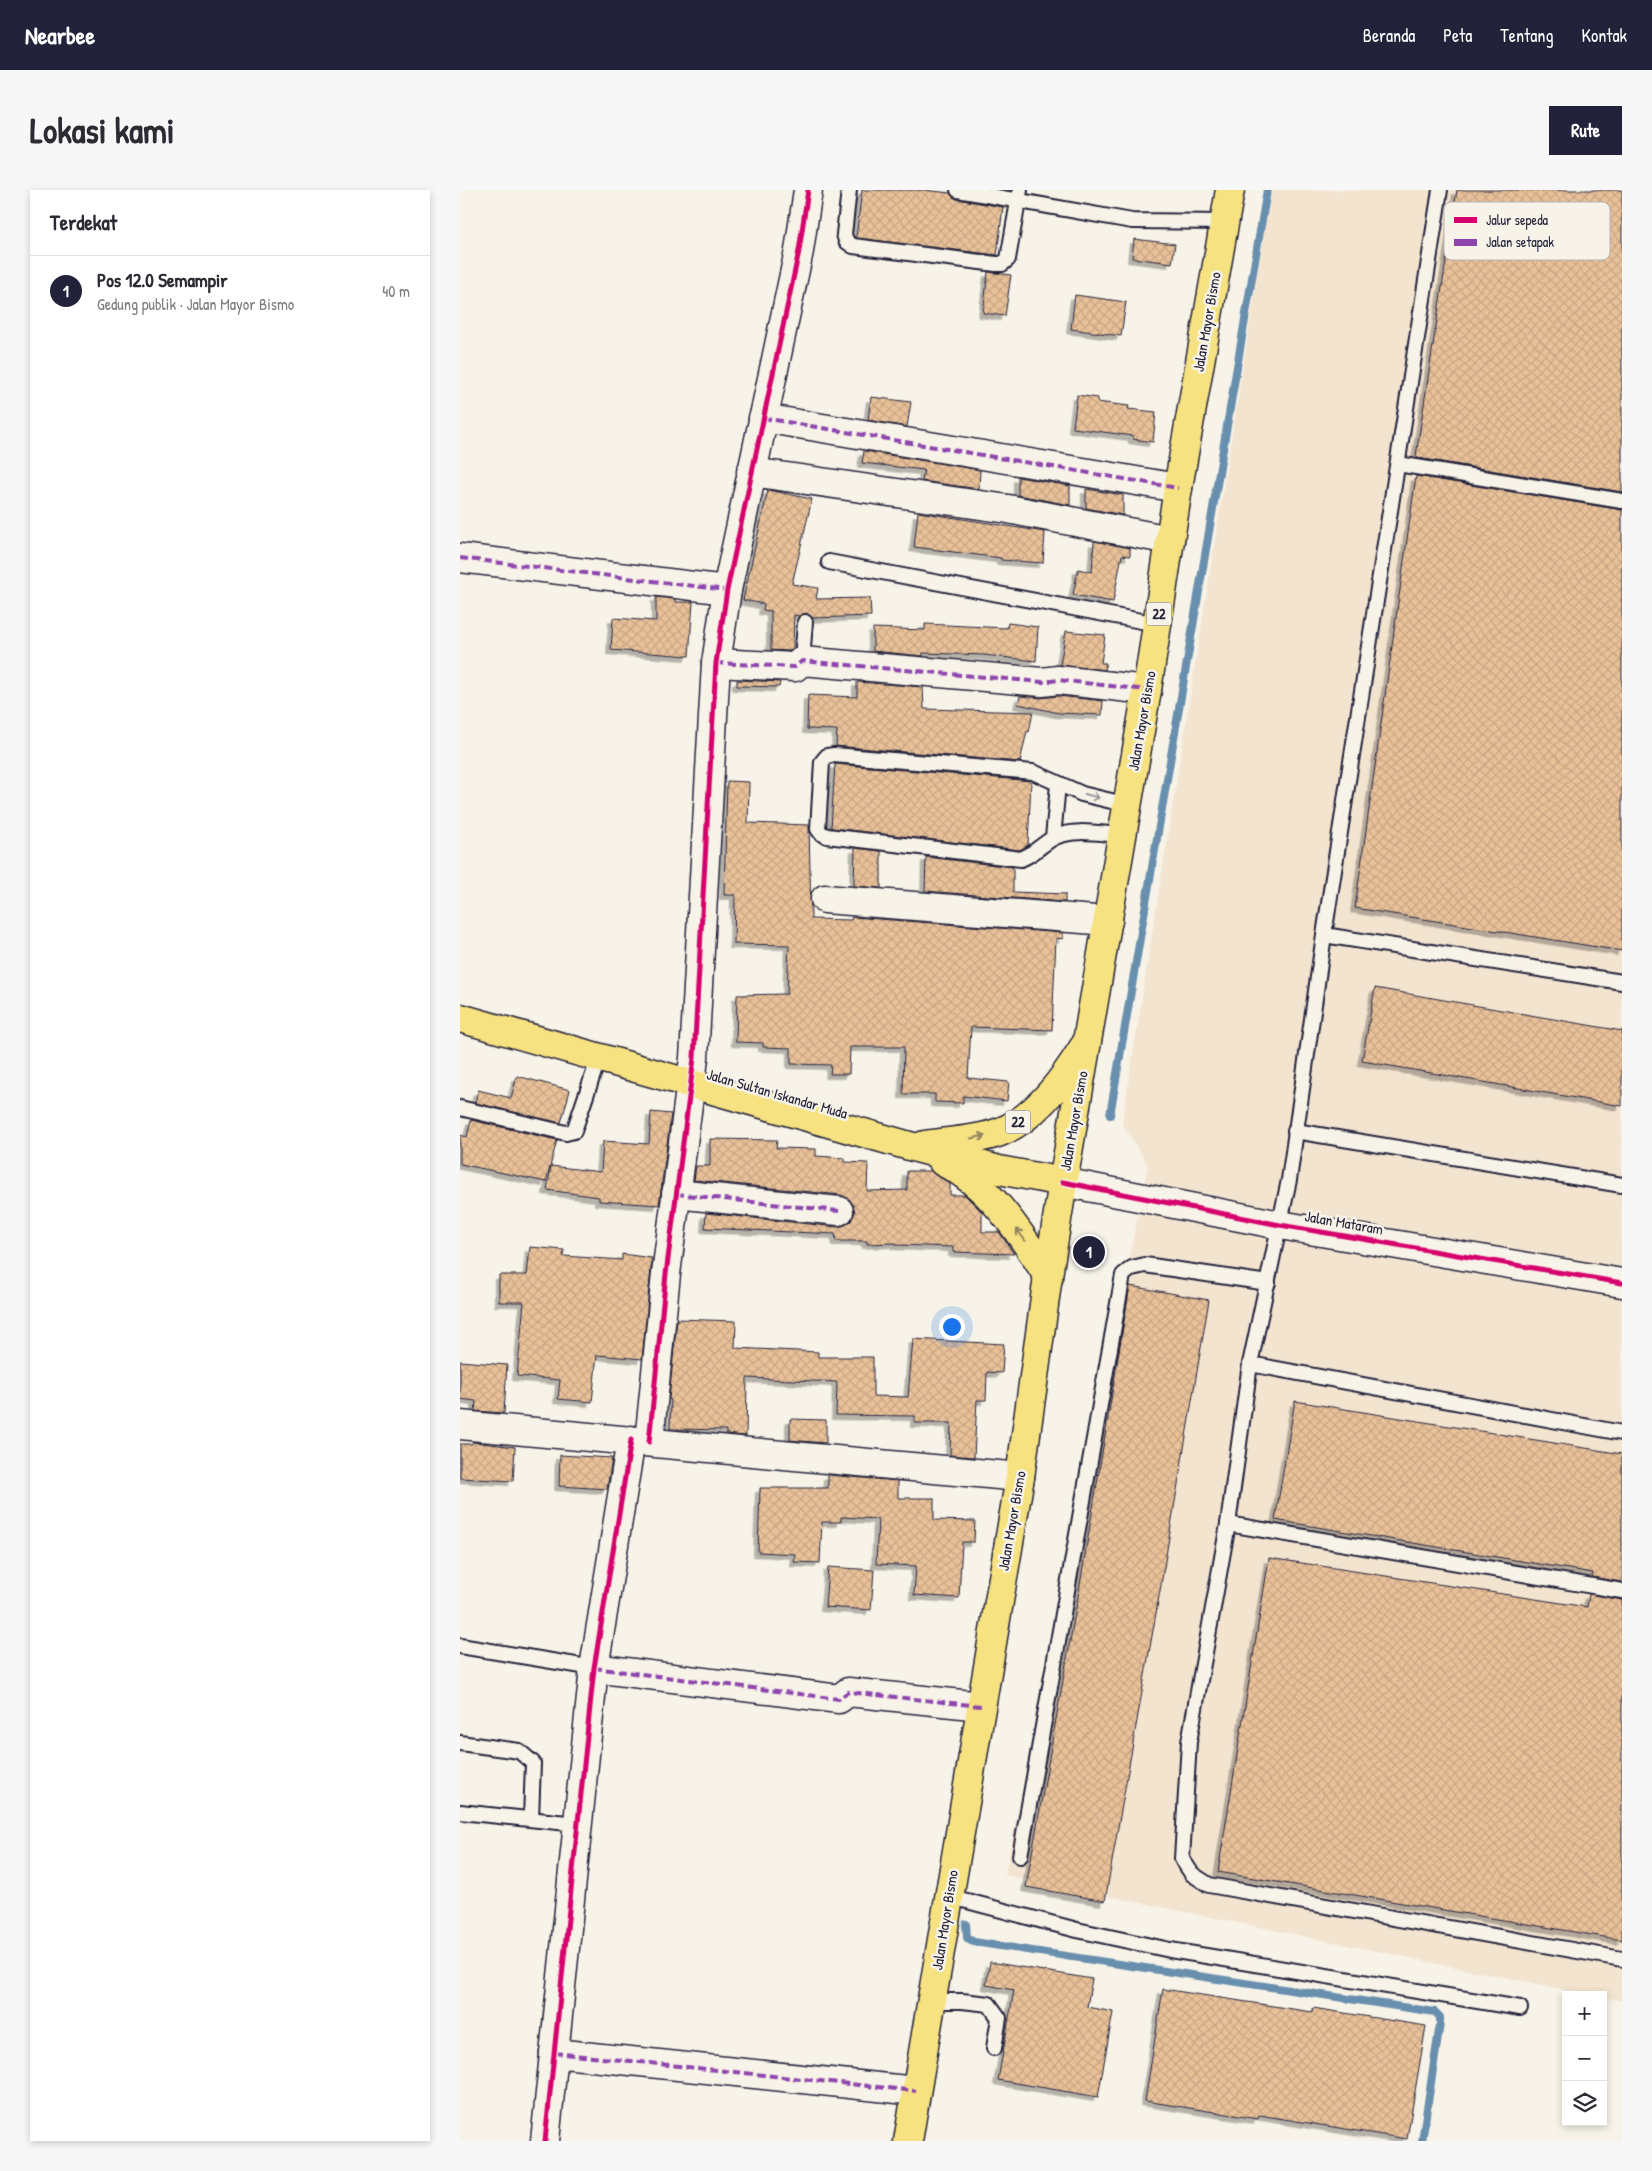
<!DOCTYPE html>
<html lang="id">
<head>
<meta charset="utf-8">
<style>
  :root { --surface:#fff; --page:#f7f7f7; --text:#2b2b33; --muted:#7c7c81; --line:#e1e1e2; --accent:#22223b }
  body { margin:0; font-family:"Patrick Hand",sans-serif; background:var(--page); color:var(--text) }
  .controls { position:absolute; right:15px; bottom:15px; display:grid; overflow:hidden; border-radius:0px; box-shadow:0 2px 8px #0003 }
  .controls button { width:45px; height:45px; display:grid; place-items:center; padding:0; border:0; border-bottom:1px solid var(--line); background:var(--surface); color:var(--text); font:25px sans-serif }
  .you { position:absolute; left:491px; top:1136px; width:18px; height:18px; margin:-12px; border:4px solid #fff; border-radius:50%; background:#1a73e8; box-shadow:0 0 0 8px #1a73e833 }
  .badge { display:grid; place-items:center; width:32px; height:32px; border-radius:50%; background:var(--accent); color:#fff; font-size:16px; font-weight:700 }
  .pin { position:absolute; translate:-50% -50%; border:2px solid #fff; box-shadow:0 1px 5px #0006 }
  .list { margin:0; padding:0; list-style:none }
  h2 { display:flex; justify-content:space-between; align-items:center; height:65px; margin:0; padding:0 20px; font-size:21px }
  h2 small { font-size:16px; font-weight:400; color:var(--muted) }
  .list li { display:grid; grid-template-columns:32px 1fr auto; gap:15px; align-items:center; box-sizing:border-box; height:70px; padding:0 20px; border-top:1px solid var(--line) }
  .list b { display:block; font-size:19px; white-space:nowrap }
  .list p { margin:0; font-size:16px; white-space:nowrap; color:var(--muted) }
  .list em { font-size:16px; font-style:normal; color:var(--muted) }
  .icon { flex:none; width:28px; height:28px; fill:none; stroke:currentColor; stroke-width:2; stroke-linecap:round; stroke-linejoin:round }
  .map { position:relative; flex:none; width:1162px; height:1951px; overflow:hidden; border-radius:0px }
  header { display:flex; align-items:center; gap:30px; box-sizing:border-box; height:70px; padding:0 25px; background:var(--accent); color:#fff }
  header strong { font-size:24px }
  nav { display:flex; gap:28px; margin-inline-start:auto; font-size:18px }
  .intro { display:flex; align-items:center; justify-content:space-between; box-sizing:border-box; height:120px; padding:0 30px }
  h1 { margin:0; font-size:35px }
  .button { padding:12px 22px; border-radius:0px; background:var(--accent); color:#fff; font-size:18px; font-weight:700 }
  main { display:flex; gap:30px; padding:0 30px }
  aside { flex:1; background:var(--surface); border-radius:0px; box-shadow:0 2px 8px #0003 }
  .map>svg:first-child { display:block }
  .built { fill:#f3e4d0 }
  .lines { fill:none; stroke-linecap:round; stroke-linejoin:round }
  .stream { stroke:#698fae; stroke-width:8 }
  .building { fill:url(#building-cross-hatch); stroke:#22223b; filter:url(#shadow) }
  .service-casing { stroke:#22223b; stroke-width:18 }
  .minor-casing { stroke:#22223b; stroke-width:31 }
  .secondary-casing { stroke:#22223b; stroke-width:31 }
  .primary-casing { stroke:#22223b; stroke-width:31 }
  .trunk-casing { stroke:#22223b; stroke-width:31 }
  .service { stroke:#f7f3e8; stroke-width:14 }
  .minor { stroke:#f7f3e8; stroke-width:28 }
  .secondary { stroke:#f7f3e8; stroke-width:28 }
  .primary { stroke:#f7e281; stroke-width:28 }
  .trunk { stroke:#f7e281; stroke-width:28 }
  .quiet { stroke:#8e44ad; stroke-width:4; stroke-dasharray:8 4; stroke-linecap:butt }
  .cycleway-casing { stroke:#f7f3e8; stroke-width:8 }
  .cycleway { stroke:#d6006c; stroke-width:5 }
  .oneway { stroke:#97959a }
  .oneway2 { stroke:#8c825e }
  .labels { text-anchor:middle; stroke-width:5; stroke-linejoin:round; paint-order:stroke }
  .shield { fill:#f7f3e8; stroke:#62616f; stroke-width:1 }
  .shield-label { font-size:14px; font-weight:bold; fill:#22223b }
  .street-label { font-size:15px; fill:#22223b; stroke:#f7f3e8 }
  .key { fill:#f7f3e8; stroke:#b7b4b4; stroke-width:1 }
  .key-label { font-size:14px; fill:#22223b }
</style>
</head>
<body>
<header>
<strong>Nearbee</strong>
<nav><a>Beranda</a><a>Peta</a><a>Tentang</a><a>Kontak</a></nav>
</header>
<div class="intro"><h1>Lokasi kami</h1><a class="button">Rute</a></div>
<main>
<aside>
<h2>Terdekat<small></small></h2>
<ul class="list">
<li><span class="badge">1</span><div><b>Pos 12.0 Semampir</b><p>Gedung publik · Jalan Mayor Bismo</p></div><em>40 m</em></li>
</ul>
</aside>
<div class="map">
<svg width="1162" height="1951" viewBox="0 0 1162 1951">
  <defs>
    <pattern id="building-cross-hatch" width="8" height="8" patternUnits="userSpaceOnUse" patternTransform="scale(1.25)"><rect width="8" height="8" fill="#e9c199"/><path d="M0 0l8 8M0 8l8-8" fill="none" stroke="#c8a685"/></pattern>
    <filter id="shadow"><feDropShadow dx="-4.5" dy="4.5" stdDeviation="0" flood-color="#0004"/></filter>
  </defs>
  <rect width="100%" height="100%" fill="#f7f3e8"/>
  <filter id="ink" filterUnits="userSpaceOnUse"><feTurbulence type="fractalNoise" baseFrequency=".02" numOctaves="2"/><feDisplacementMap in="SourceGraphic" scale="10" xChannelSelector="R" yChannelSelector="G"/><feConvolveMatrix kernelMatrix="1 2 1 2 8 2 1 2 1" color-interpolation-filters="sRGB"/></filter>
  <g filter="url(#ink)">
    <path class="built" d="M 811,0 L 1162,0 L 1162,1811 L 1143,1807 L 1143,1805 L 1131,1805 L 545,1685 L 688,975 L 662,933 Z"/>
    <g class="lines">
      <g class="stream">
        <path d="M 650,925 L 807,0"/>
        <path d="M 506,1734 L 507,1748 L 514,1752 L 975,1822 L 980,1827 L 980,1834 L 962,1951"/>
      </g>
    </g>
    <g class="building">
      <path d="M 402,0 L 464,0 L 490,3 L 496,9 L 543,17 L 537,65 L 396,48 Z"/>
      <path d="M 997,0 L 1162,0 L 1162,302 L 958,268 L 956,266 Z"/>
      <path d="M 674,49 L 715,54 L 712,73 L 672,68 Z"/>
      <path d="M 528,82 L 551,85 L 545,126 L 523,123 Z"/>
      <path d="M 615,105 L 666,112 L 661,146 L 611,139 Z"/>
      <path d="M 617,205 L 638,208 L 637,212 L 669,216 L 668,219 L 696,222 L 693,252 L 673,249 L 673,246 L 613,238 Z"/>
      <path d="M 411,207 L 451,212 L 447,237 L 408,230 Z"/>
      <path d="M 404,261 L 520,280 L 519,299 L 462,291 L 464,280 L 402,273 Z"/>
      <path d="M 956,286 L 1162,320 L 1162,761 L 895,718 Z"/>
      <path d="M 558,287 L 610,296 L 610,315 L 558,305 Z"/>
      <path d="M 626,299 L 663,305 L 663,325 L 626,318 Z"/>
      <path d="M 308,300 L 352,309 L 332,394 L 358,398 L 356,409 L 410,408 L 411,426 L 353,428 L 346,423 L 339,426 L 334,425 L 333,458 L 330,461 L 311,460 L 311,421 L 303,420 L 304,414 L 283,410 Z"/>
      <path d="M 458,322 L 585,342 L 583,373 L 541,370 L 541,368 L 454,357 Z"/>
      <path d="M 634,351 L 670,358 L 670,366 L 662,365 L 653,412 L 613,405 L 618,379 L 632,382 Z"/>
      <path d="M 196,407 L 215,409 L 215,412 L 233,412 L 229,466 L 151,460 L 153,428 L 196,431 Z"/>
      <path d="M 548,433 L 578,437 L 576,471 L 524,465 L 463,463 L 463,466 L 413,461 L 413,438 L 465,440 L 465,434 L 547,438 Z"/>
      <path d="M 606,441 L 645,445 L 641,473 L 646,473 L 645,480 L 600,475 Z"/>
      <path d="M 277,490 L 320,492 L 319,497 L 277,496 Z"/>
      <path d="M 397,492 L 463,497 L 464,519 L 573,522 L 569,542 L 567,541 L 560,572 L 376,556 L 377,540 L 347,539 L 348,505 L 397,507 Z"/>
      <path d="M 560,506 L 581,508 L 598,506 L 643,511 L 642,525 L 599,523 L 558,514 Z"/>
      <path d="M 375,574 L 571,591 L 568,655 L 560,660 L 371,638 Z"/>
      <path d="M 267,591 L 289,592 L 288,633 L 349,635 L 351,729 L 391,730 L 392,727 L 603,743 L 603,749 L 596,748 L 592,840 L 511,837 L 508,888 L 549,892 L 547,911 L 503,906 L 503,913 L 475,912 L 475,904 L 443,904 L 444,857 L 390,857 L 389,884 L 370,884 L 371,875 L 331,874 L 331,858 L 303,857 L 303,853 L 276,852 L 277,805 L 327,804 L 329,755 L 274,754 L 275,705 L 264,705 Z"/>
      <path d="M 395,658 L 421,661 L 421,698 L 394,696 Z"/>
      <path d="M 466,667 L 553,677 L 553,702 L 605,704 L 605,712 L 465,701 Z"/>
      <path d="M 915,798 L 1162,841 L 1162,916 L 902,871 Z"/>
      <path d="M 57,886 L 110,900 L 101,933 L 15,913 L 18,900 L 51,908 Z"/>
      <path d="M 191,922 L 211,924 L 199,1015 L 139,1011 L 139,1007 L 87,1000 L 91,976 L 141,982 L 143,951 L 189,954 Z"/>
      <path d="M 11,930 L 97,950 L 86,992 L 0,974 L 0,945 L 7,947 Z"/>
      <path d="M 250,949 L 317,950 L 316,958 L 356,959 L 356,966 L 385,968 L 385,972 L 408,973 L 407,1001 L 447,1000 L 447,981 L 471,981 L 490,994 L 490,1005 L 505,1005 L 522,1022 L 522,1042 L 539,1042 L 554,1064 L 493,1062 L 493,1057 L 436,1055 L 436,1053 L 407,1054 L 407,1051 L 376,1051 L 375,1044 L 245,1038 L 246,1023 L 377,1037 L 385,1035 L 391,1031 L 395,1022 L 393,1015 L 389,1009 L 381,1005 L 234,990 L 236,976 L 250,976 Z"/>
      <path d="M 70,1057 L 104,1060 L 103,1066 L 162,1070 L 162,1064 L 192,1068 L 182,1169 L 137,1165 L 132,1212 L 98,1209 L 100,1190 L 57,1186 L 64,1112 L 39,1112 L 39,1085 L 67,1085 Z"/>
      <path d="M 670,1096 L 749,1110 L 701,1395 L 645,1711 L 566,1697 L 619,1401 Z"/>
      <path d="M 217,1129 L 276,1131 L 275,1158 L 358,1162 L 358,1167 L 413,1167 L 413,1206 L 448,1207 L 453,1149 L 544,1154 L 542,1183 L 527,1182 L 526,1210 L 517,1210 L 514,1267 L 490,1265 L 491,1233 L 455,1233 L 455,1226 L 376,1225 L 377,1192 L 287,1188 L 286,1246 L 266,1244 L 266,1240 L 210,1239 L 211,1210 L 209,1209 Z"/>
      <path d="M 0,1171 L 47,1175 L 44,1223 L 15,1221 L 16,1211 L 0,1209 Z"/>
      <path d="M 835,1211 L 1162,1264 L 1162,1392 L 1132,1387 L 1133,1383 L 815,1330 Z"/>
      <path d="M 330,1229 L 366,1230 L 366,1253 L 330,1250 Z"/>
      <path d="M 13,1252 L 55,1257 L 53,1291 L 0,1288 L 0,1254 L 12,1254 Z"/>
      <path d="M 100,1265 L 152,1268 L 147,1299 L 99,1296 Z"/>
      <path d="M 368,1285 L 438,1291 L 438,1308 L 474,1308 L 474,1330 L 515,1331 L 514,1352 L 502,1352 L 499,1408 L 454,1405 L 456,1376 L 416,1374 L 418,1329 L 381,1327 L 381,1332 L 362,1332 L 360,1373 L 334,1372 L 335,1364 L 298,1362 L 300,1298 L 368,1298 Z"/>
      <path d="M 809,1368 L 1127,1417 L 1129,1404 L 1162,1410 L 1162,1750 L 758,1682 Z"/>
      <path d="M 368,1377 L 414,1380 L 411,1420 L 365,1417 Z"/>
      <path d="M 530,1772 L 632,1789 L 627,1817 L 653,1822 L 638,1907 L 538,1890 L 554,1800 L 526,1795 Z"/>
      <path d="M 703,1799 L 852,1822 L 853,1818 L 966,1836 L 947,1949 L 799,1925 L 798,1929 L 685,1911 Z"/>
    </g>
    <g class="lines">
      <defs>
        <g id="service">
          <path d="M 389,0 L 384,44 L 386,51 L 393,56 L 536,74 L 542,74 L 548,69 L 560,0"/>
          <path d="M 498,0 L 672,31 L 765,32"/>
          <path d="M 980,0 L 864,745 L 829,990 L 790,1174 L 768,1334 L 729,1552 L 722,1669 L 732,1684 L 749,1695 L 1162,1769"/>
          <path d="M 938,274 L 1162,311"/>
          <path d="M 369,372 L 697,434"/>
          <path d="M 342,471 L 345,432"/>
          <path d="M 662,645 C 641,644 615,638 595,647 C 583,653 574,664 561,669 L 367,646 L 361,643 L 358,639 L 362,572 L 367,566 L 374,565 L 573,582 L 622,604 L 668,615"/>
          <path d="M 593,648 L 598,594"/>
          <path d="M 864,745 L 1162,792"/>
          <path d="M 0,918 L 106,943 L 114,941 L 139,867"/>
          <path d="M 835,941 L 1162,995"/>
          <path d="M 790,1174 L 1162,1243"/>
          <path d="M 768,1334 L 1162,1401"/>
          <path d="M 0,1456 L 134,1478"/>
          <path d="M 0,1553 L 59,1561 L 73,1573 L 71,1629"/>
          <path d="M 0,1622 L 117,1634"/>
          <path d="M 560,1666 L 663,1085 L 672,1078 L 685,1075 L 808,1093"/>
          <path d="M 488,1706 L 617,1740 L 710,1760 L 1060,1818"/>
          <path d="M 471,1811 L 502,1811 L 529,1814 L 539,1828 L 534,1858"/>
        </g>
        <g id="minor">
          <path d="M 303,228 L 718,298"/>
          <path d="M 291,282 L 548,319 L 710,350"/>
          <path d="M 0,368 L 267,400"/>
          <path d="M 256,473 L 335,477 L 342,471 L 582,492 L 598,490 L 687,500"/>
          <path d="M 365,709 L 648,731"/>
          <path d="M 216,1004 L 379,1021"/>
          <path d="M 0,1235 L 560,1287"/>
          <path d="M 189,1252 L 206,1084 L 234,868 L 256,473 L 267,400 L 339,61 L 348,0"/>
          <path d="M 134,1478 L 379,1509 L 388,1502 L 521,1516"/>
          <path d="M 94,1863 L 456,1901"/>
          <path d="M 85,1951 L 134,1478 L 171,1250"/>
        </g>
        <path id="secondary" d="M 603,992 L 820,1035 L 1162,1093"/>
        <path id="primary" d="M 448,1951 L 560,1287 L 588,1086 L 603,992"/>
        <g id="trunk">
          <path d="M 0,828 L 453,957 L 539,980 L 603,992 L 687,500 L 718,298 L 770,0"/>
          <path d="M 464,955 C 486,952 520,950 540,942 C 575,928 604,889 623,858"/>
          <path d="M 483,972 C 530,995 560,1043 588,1086"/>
        </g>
      </defs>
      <use href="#service" class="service-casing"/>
      <use href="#minor" class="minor-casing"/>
      <use href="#secondary" class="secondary-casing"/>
      <use href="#primary" class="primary-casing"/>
      <use href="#trunk" class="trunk-casing"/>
      <use href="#service" class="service"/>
      <use href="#minor" class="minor"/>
      <use href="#secondary" class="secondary"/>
      <use href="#primary" class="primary"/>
      <use href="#trunk" class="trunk"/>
      <g class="quiet">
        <path d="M 303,228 L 718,298"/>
        <path d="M 0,368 L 267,400"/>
        <path d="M 256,473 L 335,477 L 342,471 L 582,492 L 598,490 L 687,500"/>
        <path d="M 216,1004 L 379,1021"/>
        <path d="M 134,1478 L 379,1509 L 388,1502 L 521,1516"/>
        <path d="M 94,1863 L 456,1901"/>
      </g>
      <defs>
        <g id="cycleway">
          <path d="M 603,992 L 820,1035 L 1162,1093"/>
          <path d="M 189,1252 L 206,1084 L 234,868 L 256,473 L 267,400 L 339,61 L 348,0"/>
          <path d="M 85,1951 L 134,1478 L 171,1250"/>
        </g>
      </defs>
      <use href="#cycleway" class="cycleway-casing"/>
      <use href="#cycleway" class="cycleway"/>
    </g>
    <defs><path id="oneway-shaft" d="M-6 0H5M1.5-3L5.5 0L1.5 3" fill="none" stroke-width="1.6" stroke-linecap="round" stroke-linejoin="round" transform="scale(1.25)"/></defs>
    <use class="oneway" href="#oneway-shaft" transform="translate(632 606) rotate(15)"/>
    <g class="oneway2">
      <use href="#oneway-shaft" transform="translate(518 947) rotate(-11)"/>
      <use href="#oneway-shaft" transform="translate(561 1045) rotate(-127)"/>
    </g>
  </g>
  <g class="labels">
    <g class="shield">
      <rect x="686.5" y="412.5" width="25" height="23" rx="4"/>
      <rect x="545.5" y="920.5" width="25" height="23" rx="4"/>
    </g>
    <g class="shield-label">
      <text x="699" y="429">22</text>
      <text x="558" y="937">22</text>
    </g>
    <g class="street-label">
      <text transform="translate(747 132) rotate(-80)" y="5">Jalan Mayor Bismo</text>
      <text transform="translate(682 531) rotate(-80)" y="5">Jalan Mayor Bismo</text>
      <text transform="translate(317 904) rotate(16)" y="5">Jalan Sultan Iskandar Muda</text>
      <text transform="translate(614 931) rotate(-80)" y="5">Jalan Mayor Bismo</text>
      <text transform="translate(884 1033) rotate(10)" y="5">Jalan Mataram</text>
      <text transform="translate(552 1331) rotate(-80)" y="5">Jalan Mayor Bismo</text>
      <text transform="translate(485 1730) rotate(-81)" y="5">Jalan Mayor Bismo</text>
    </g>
  </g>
  <rect x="984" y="12" width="166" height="58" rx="8" class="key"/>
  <rect x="994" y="27" width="23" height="6" fill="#d6006c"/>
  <rect x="994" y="49" width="23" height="7" fill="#8e44ad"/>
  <g class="key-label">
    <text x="1026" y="35">Jalur sepeda</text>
    <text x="1026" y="57">Jalan setapak</text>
  </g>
</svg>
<div class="controls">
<button>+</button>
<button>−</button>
<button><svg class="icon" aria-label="layers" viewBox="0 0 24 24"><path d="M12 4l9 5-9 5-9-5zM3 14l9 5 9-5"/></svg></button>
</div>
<div class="you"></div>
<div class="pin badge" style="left:629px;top:1062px">1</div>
</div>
</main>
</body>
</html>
